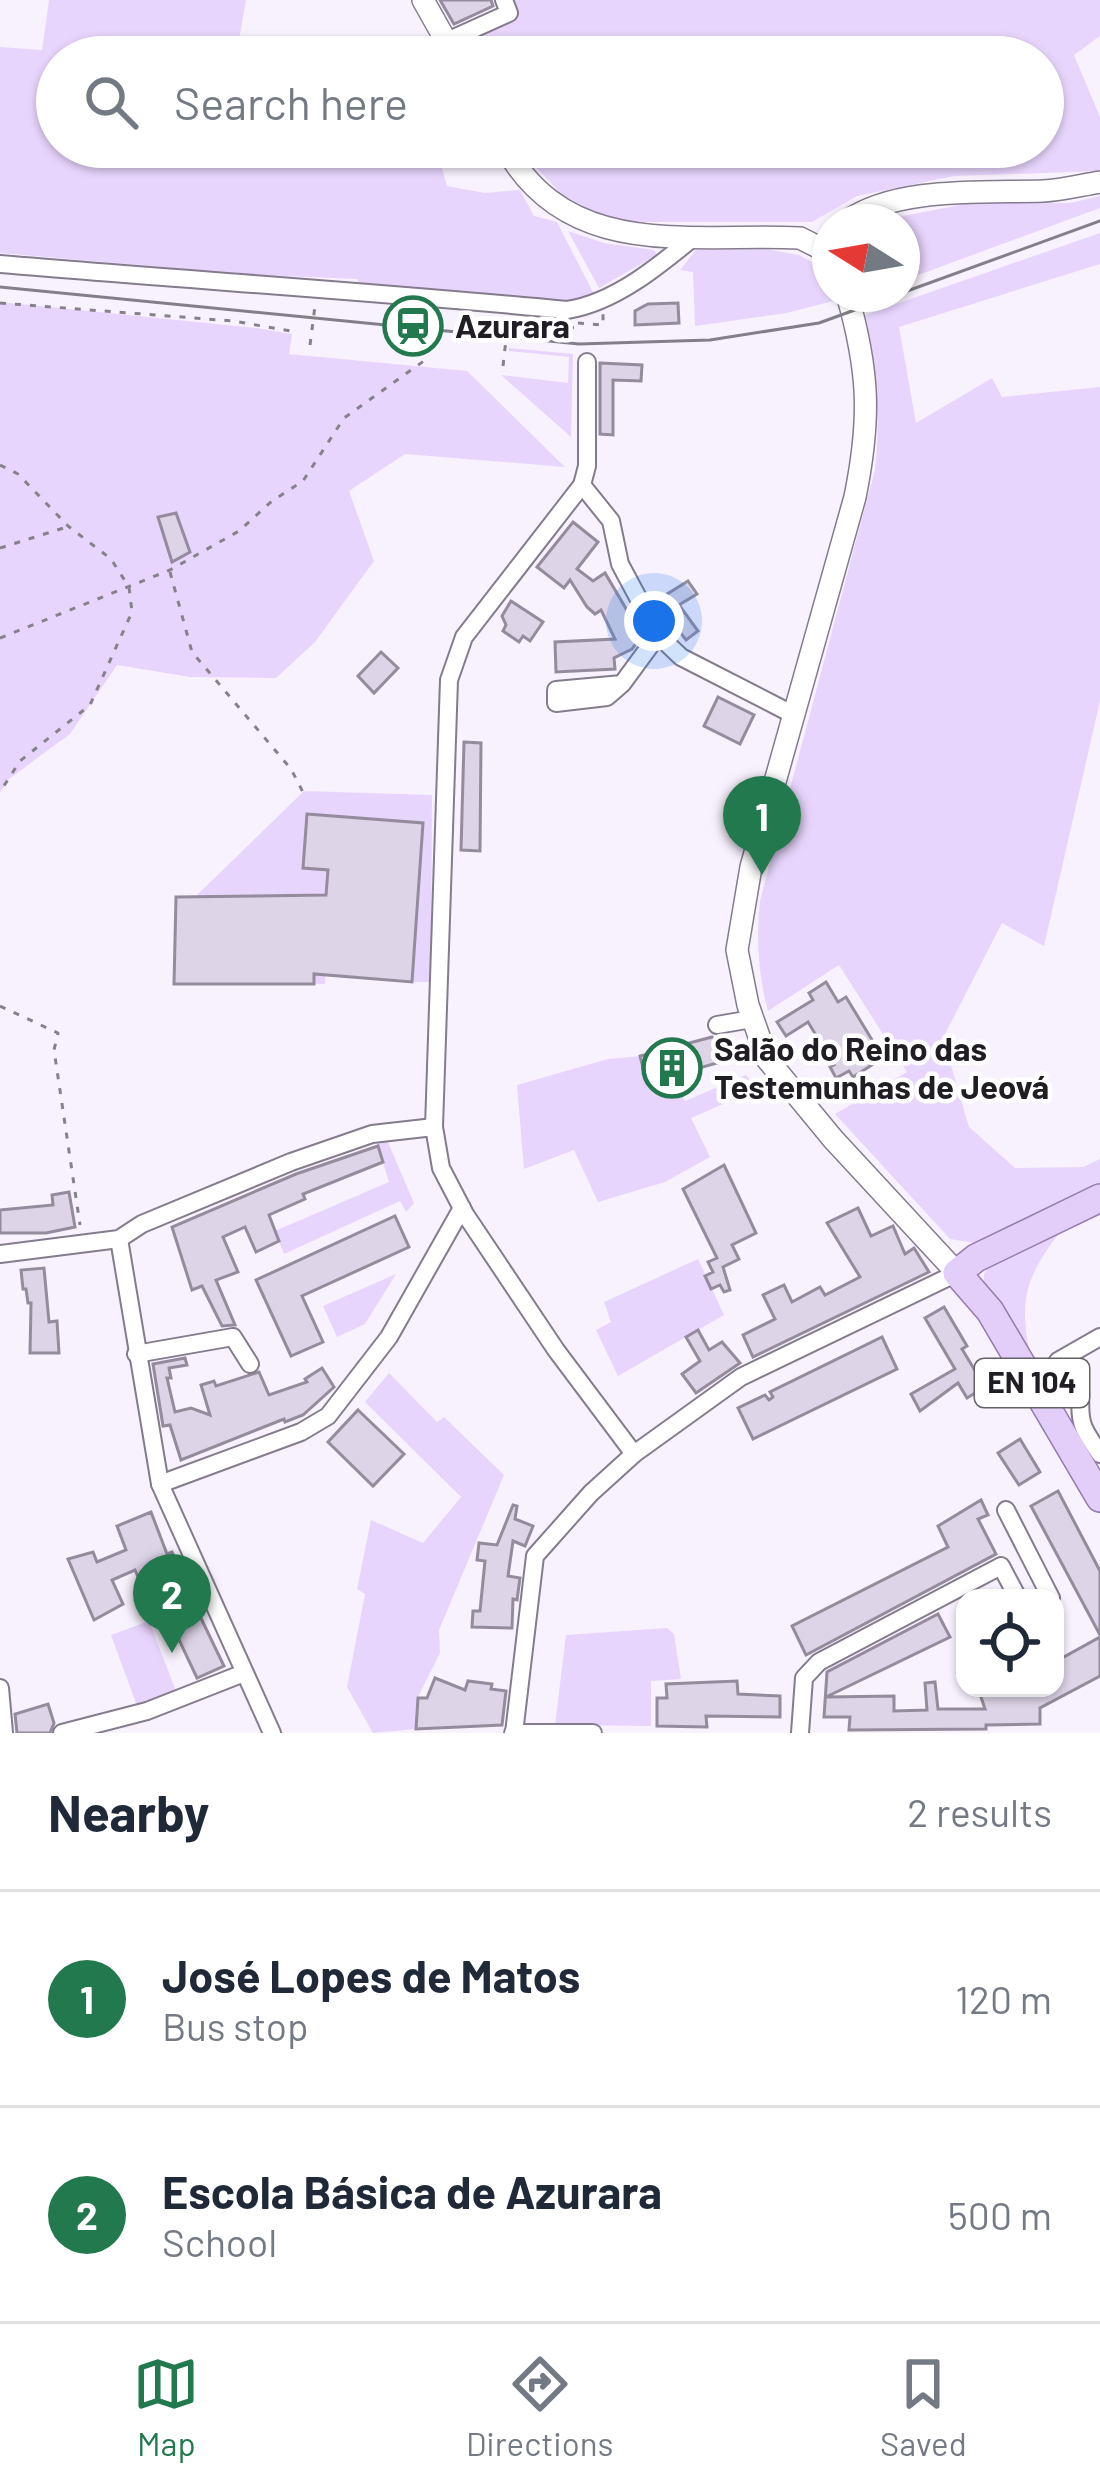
<!DOCTYPE html>
<html lang="en">
<head>
<meta charset="utf-8">
<style>
  :root { --surface:#fff; --page:#f2f2f3; --text:#1f2937; --muted:#747a83; --line:#e0e1e3; --accent:#21794d }
  body { margin:0; font-family:Barlow,sans-serif; background:var(--page); color:var(--text) }
  .controls { position:absolute; right:36px; bottom:36px; display:grid; overflow:hidden; border-radius:24px; box-shadow:0 3px 9px #0004 }
  .controls button { width:108px; height:108px; display:grid; place-items:center; padding:0; border:0; border-bottom:3px solid var(--line); background:var(--surface); color:var(--text); font:60px sans-serif }
  .compass { position:absolute; left:812px; top:204px; width:108px; height:108px; border-radius:50%; background:var(--surface); box-shadow:0 3px 9px #0004; rotate:281deg }
  .you { position:absolute; left:654px; top:621px; width:42px; height:42px; margin:-30px; border:9px solid #fff; border-radius:50%; background:#1a73e8; box-shadow:0 0 0 18px #1a73e833 }
  .badge { display:grid; place-items:center; width:78px; height:78px; border-radius:50%; background:var(--accent); color:#fff; font-size:39px; font-weight:700 }
  .pin { position:absolute; translate:-50% -99px; filter:drop-shadow(0 3px 6px #0008) }
  .pin::after { content:''; position:absolute; top:63px; width:42px; height:36px; background:inherit; clip-path:polygon(0 0,100% 0,50% 100%) }
  .list { margin:0; padding:0; list-style:none }
  h2 { display:flex; justify-content:space-between; align-items:center; height:156px; margin:0; padding:0 48px; font-size:51px }
  h2 small { font-size:39px; font-weight:400; color:var(--muted) }
  .list li { display:grid; grid-template-columns:78px 1fr auto; gap:36px; align-items:center; box-sizing:border-box; height:216px; padding:0 48px; border-top:3px solid var(--line) }
  .list b { display:block; font-size:45px; white-space:nowrap }
  .list p { margin:0; font-size:39px; white-space:nowrap; color:var(--muted) }
  .list em { font-size:39px; font-style:normal; color:var(--muted) }
  .icon { flex:none; width:66px; height:66px; fill:none; stroke:currentColor; stroke-width:2; stroke-linecap:round; stroke-linejoin:round }
  .map { position:relative; flex:none; width:1100px; height:1733px; overflow:hidden }
  .search { position:absolute; background:var(--surface); box-shadow:0 3px 9px #0004; left:36px; right:36px; top:36px; height:132px; display:flex; align-items:center; gap:30px; box-sizing:border-box; padding:0 42px; border-radius:66px; color:var(--muted); font-size:45px }
  .sheet { height:588px; background:var(--surface) }
  nav { display:flex; justify-content:space-around; align-items:center; box-sizing:border-box; height:168px; border-top:3px solid var(--line); background:var(--surface); font-size:33px; color:var(--muted) }
  nav a { display:grid; justify-items:center; gap:6px }
  nav .on { color:var(--accent) }
  .map>svg:first-child { display:block }
  .green { fill:#e8d5fd }
  .building { fill:#ddd4e7; stroke:#948b9d; stroke-width:3 }
  .lines { fill:none; stroke-linecap:round; stroke-linejoin:round }
  .minor-casing { stroke:#847b8d; stroke-width:20 }
  .tertiary-casing { stroke:#847b8d; stroke-width:24 }
  .primary-casing { stroke:#937bac; stroke-width:30 }
  .path { stroke:#86828b; stroke-width:3; stroke-dasharray:6 9; stroke-linecap:butt }
  .minor { stroke:#fff; stroke-width:16 }
  .tertiary { stroke:#fff; stroke-width:21 }
  .primary { stroke:#e3cef9; stroke-width:27 }
  .tram { stroke:#837f88; stroke-width:3 }
  .labels { text-anchor:middle; stroke-width:9; stroke-linejoin:round; paint-order:stroke }
  .shield { fill:#fff; stroke:#636166; stroke-width:3 }
  .shield-label { font-size:30px; font-weight:bold; fill:#201d24 }
  .poi-label { font-size:33px; font-weight:bold; fill:#201d24; stroke:#fff; text-anchor:start }
</style>
</head>
<body>
<div class="map">
<svg width="1100" height="1733" viewBox="0 0 1100 1733">
  <rect width="100%" height="100%" fill="#f8f2fe"/>
  <g class="green">
    <path d="M 49,0 L 246,0 L 236,57 L 57,57 L 57,147 L 247,147 L 442,168 L 447,186 L 485,193 L 520,190 L 534,216 L 557,222 L 595,296 L 564,305 L 359,283 L 357,279 L 256,275 L 0,253 L 0,47 L 42,50 Z"/>
    <path d="M 509,0 L 1100,0 L 1100,36 L 1074,55 L 1100,117 L 1100,171 L 954,176 L 857,196 L 812,222 L 632,222 L 600,214 L 562,195 L 517,147 L 1043,147 L 1043,57 L 467,57 L 460,44 Z"/>
    <path d="M 1100,196 L 1100,208 L 902,281 L 902,222 L 873,222 L 970,203 L 1070,203 Z"/>
    <path d="M 568,231 L 604,243 L 654,250 L 657,255 L 599,288 Z"/>
    <path d="M 1100,233 L 1100,264 L 899,327 L 916,423 L 992,378 L 1002,397 L 1100,387 L 1100,701 L 1044,946 L 1002,923 L 943,1038 L 969,1127 L 1015,1168 L 1083,1167 L 1100,1159 L 1100,1187 L 981,1244 L 950,1239 L 835,1114 L 907,1072 L 839,965 L 768,1011 C 758,973 756,940 760,901 L 875,470 C 881,416 876,369 865,315 Z"/>
    <path d="M 766,249 L 799,255 L 823,268 L 833,301 L 786,313 L 695,326 L 693,272 L 680,270 L 696,250 Z"/>
    <path d="M 0,302 L 256,328 L 292,334 L 289,354 L 467,371 L 565,467 L 405,454 L 349,491 L 374,561 L 315,642 L 276,678 L 190,677 L 117,665 L 70,734 L 9,779 L 0,792 Z"/>
    <path d="M 509,348 L 573,354 L 571,437 L 501,375 L 568,383 L 569,357 L 509,351 Z"/>
    <path d="M 304,791 L 432,795 L 431,982 L 412,982 L 423,823 L 303,868 L 328,870 L 325,984 L 314,984 L 314,895 L 196,896 Z"/>
    <path d="M 640,1056 L 647,1083 L 670,1077 L 685,1101 L 746,1075 L 758,1089 L 691,1118 L 710,1157 L 665,1182 L 598,1202 L 574,1150 L 524,1169 L 517,1085 L 608,1059 Z"/>
    <path d="M 387,1140 L 414,1203 L 406,1212 L 400,1201 L 284,1254 L 275,1231 L 389,1182 L 376,1141 Z"/>
    <path d="M 1066,1223 C 1027,1277 1017,1293 1031,1359 L 1002,1302 L 984,1284 L 984,1274 L 989,1266 Z"/>
    <path d="M 698,1259 L 724,1315 L 618,1376 L 596,1330 L 611,1322 L 604,1302 Z"/>
    <path d="M 396,1274 L 365,1324 L 337,1337 L 323,1306 Z"/>
    <path d="M 389,1373 L 437,1422 L 444,1417 L 504,1475 L 439,1630 L 440,1653 L 419,1695 L 416,1729 L 373,1733 L 347,1687 L 365,1594 L 357,1589 L 371,1520 L 423,1543 L 461,1497 L 365,1402 Z"/>
    <path d="M 149,1621 L 176,1691 L 137,1706 L 111,1635 Z"/>
    <path d="M 667,1628 L 674,1634 L 681,1679 L 651,1681 L 651,1726 L 555,1725 L 566,1635 Z"/>
  </g>
  <g class="building">
    <path d="M 440,0 L 491,0 L 493,6 L 454,24 Z"/>
    <path d="M 678,303 L 679,323 L 635,325 L 635,311 L 648,304 Z"/>
    <path d="M 600,363 L 642,365 L 641,381 L 613,380 L 613,435 L 600,434 Z"/>
    <path d="M 176,513 L 190,552 L 172,562 L 158,517 Z"/>
    <path d="M 573,522 L 598,542 L 577,569 L 593,581 L 605,573 L 642,636 L 632,649 L 614,658 L 615,669 L 556,672 L 555,642 L 615,639 L 601,610 L 595,614 L 587,607 L 570,580 L 564,588 L 537,567 Z"/>
    <path d="M 688,581 L 697,594 L 679,605 L 698,631 L 686,640 L 656,601 Z"/>
    <path d="M 511,601 L 543,622 L 530,641 L 523,636 L 519,642 L 503,631 L 506,625 L 502,616 Z"/>
    <path d="M 381,652 L 398,668 L 374,693 L 358,676 Z"/>
    <path d="M 718,697 L 754,715 L 740,744 L 704,726 Z"/>
    <path d="M 464,742 L 481,743 L 480,851 L 461,850 Z"/>
    <path d="M 307,814 L 423,823 L 412,982 L 314,974 L 314,984 L 174,984 L 176,897 L 326,895 L 328,870 L 303,868 Z"/>
    <path d="M 826,982 L 838,1002 L 846,997 L 883,1058 L 853,1077 L 849,1071 L 836,1078 L 830,1067 L 834,1065 L 808,1022 L 786,1036 L 777,1022 L 813,1000 L 809,993 Z"/>
    <path d="M 712,1037 L 731,1059 L 647,1083 L 640,1056 Z"/>
    <path d="M 378,1146 L 383,1162 L 303,1194 L 305,1199 L 269,1215 L 279,1241 L 256,1252 L 245,1227 L 223,1237 L 238,1272 L 216,1280 L 235,1325 L 222,1326 L 202,1286 L 192,1290 L 172,1227 L 296,1174 Z"/>
    <path d="M 724,1165 L 756,1233 L 732,1245 L 739,1259 L 723,1267 L 730,1290 L 724,1292 L 720,1285 L 711,1289 L 705,1276 L 713,1272 L 708,1262 L 717,1258 L 683,1189 Z"/>
    <path d="M 69,1192 L 75,1227 L 46,1233 L 0,1233 L 0,1210 L 53,1205 L 52,1195 Z"/>
    <path d="M 858,1208 L 871,1236 L 893,1226 L 905,1254 L 914,1248 L 929,1272 L 753,1357 L 743,1335 L 775,1319 L 763,1295 L 784,1285 L 792,1302 L 820,1287 L 825,1295 L 860,1277 L 827,1223 Z"/>
    <path d="M 395,1216 L 409,1247 L 302,1296 L 323,1342 L 291,1356 L 256,1280 Z"/>
    <path d="M 44,1268 L 49,1322 L 57,1321 L 59,1353 L 30,1353 L 31,1303 L 28,1303 L 26,1289 L 23,1289 L 21,1270 Z"/>
    <path d="M 944,1307 L 967,1346 L 962,1349 L 985,1387 L 967,1398 L 958,1383 L 920,1411 L 911,1394 L 955,1369 L 925,1318 Z"/>
    <path d="M 698,1330 L 709,1350 L 722,1342 L 740,1363 L 696,1393 L 682,1374 L 700,1361 L 686,1337 Z"/>
    <path d="M 882,1337 L 897,1369 L 753,1439 L 738,1408 L 765,1395 L 769,1400 L 773,1397 L 770,1392 Z"/>
    <path d="M 185,1358 L 187,1365 L 169,1368 L 171,1378 L 167,1378 L 175,1412 L 191,1408 L 210,1415 L 201,1385 L 214,1381 L 216,1386 L 259,1372 L 269,1395 L 307,1382 L 305,1379 L 322,1368 L 334,1387 L 303,1415 L 285,1422 L 284,1419 L 181,1460 L 170,1425 L 163,1426 L 153,1364 Z"/>
    <path d="M 358,1410 L 404,1454 L 373,1486 L 328,1442 Z"/>
    <path d="M 1020,1439 L 1040,1472 L 1019,1485 L 998,1453 Z"/>
    <path d="M 1058,1491 L 1100,1571 L 1100,1635 L 1031,1506 Z"/>
    <path d="M 981,1500 L 988,1515 L 978,1519 L 996,1554 L 806,1655 L 792,1626 L 948,1547 L 938,1526 Z"/>
    <path d="M 513,1505 L 517,1506 L 515,1519 L 533,1526 L 525,1546 L 513,1541 L 508,1576 L 520,1578 L 517,1600 L 513,1599 L 512,1628 L 472,1627 L 473,1611 L 480,1611 L 485,1561 L 477,1560 L 479,1543 L 497,1545 Z"/>
    <path d="M 151,1512 L 167,1554 L 172,1552 L 181,1571 L 143,1588 L 135,1570 L 112,1580 L 123,1604 L 94,1620 L 68,1559 L 93,1552 L 97,1562 L 126,1550 L 117,1526 Z"/>
    <path d="M 199,1614 L 224,1666 L 197,1678 L 173,1627 Z"/>
    <path d="M 938,1614 L 950,1637 L 826,1697 L 894,1696 L 894,1711 L 927,1710 L 925,1683 L 935,1682 L 938,1709 L 985,1709 L 978,1688 L 1055,1688 L 1055,1662 L 1100,1637 L 1100,1676 L 1040,1708 L 1040,1724 L 986,1725 L 986,1729 L 849,1730 L 850,1717 L 824,1717 L 827,1672 Z"/>
    <path d="M 435,1678 L 465,1690 L 468,1681 L 492,1684 L 491,1689 L 506,1691 L 502,1725 L 416,1729 L 418,1698 L 427,1698 Z"/>
    <path d="M 737,1681 L 738,1694 L 780,1696 L 780,1717 L 706,1716 L 707,1727 L 657,1726 L 657,1698 L 667,1698 L 666,1684 Z"/>
    <path d="M 48,1704 L 54,1723 L 50,1733 L 17,1733 L 15,1714 Z"/>
  </g>
  <g class="lines">
    <defs>
      <g id="minor">
        <path d="M 447,41 L 509,13 L 504,0"/>
        <path d="M 0,264 C 189,280 378,292 567,310 C 614,303 659,266 695,236"/>
        <path d="M 587,362 L 587,466 L 582,485 L 464,637 L 449,680 L 434,1127 L 441,1168 L 465,1214 L 556,1350 L 634,1454"/>
        <path d="M 582,485 L 611,521 L 620,564 L 658,635 L 681,657 L 794,715"/>
        <path d="M 622,684 L 607,697 L 556,703 L 556,690 L 622,684 L 658,635"/>
        <path d="M 717,1025 L 752,1019"/>
        <path d="M 119,1239 L 160,1484 L 272,1733"/>
        <path d="M 0,1254 L 119,1239 L 142,1224 L 291,1162 L 372,1134 L 434,1127"/>
        <path d="M 136,1354 L 233,1337 L 250,1364"/>
        <path d="M 1050,1376 C 1095,1385 1073,1404 1084,1428 C 1088,1437 1095,1446 1100,1454"/>
        <path d="M 1045,1379 L 1058,1361 L 1100,1337"/>
        <path d="M 160,1484 L 301,1432 L 328,1416 L 389,1337 L 462,1208"/>
        <path d="M 1006,1510 L 1051,1598"/>
        <path d="M 0,1688 L 4,1733"/>
        <path d="M 62,1733 L 147,1711 L 244,1673"/>
        <path d="M 513,1733 L 593,1733"/>
        <path d="M 514,1733 L 535,1556 L 591,1493 L 634,1454 L 741,1377 L 957,1273"/>
        <path d="M 800,1733 L 804,1678 L 819,1662 L 1001,1566 L 1018,1598"/>
      </g>
      <g id="tertiary">
        <path d="M 423,0 L 455,57"/>
        <path d="M 505,147 C 568,261 690,233 800,238 L 824,250 L 830,259"/>
        <path d="M 846,222 C 895,186 984,193 1043,191 C 1062,190 1081,185 1100,182"/>
        <path d="M 847,294 C 869,371 871,418 855,497 L 751,867 L 737,950 L 748,1005 L 767,1059 L 833,1139 L 957,1273"/>
      </g>
      <path id="primary" d="M 1100,1198 L 976,1258 L 957,1273 L 990,1311 L 1100,1498"/>
    </defs>
    <use href="#minor" class="minor-casing"/>
    <use href="#tertiary" class="tertiary-casing"/>
    <use href="#primary" class="primary-casing"/>
    <g class="path">
      <path d="M 0,303 L 233,321 L 291,331"/>
      <path d="M 568,327 L 577,328 L 577,323 L 603,325 L 603,314"/>
      <path d="M 310,345 L 315,306"/>
      <path d="M 503,366 L 508,322 L 534,324"/>
      <path d="M 0,465 L 18,474 L 68,526 L 111,559 L 129,587 L 132,612 L 90,705 L 20,761 L 0,792"/>
      <path d="M 0,548 L 67,527"/>
      <path d="M 170,572 L 192,652 L 291,769 L 306,798"/>
      <path d="M 0,638 L 170,570 L 239,531 L 272,501 L 303,481 L 344,418 L 428,358"/>
      <path d="M 0,1006 L 58,1033 L 54,1050 L 80,1225"/>
    </g>
    <use href="#minor" class="minor"/>
    <use href="#tertiary" class="tertiary"/>
    <use href="#primary" class="primary"/>
    <path class="tram" d="M 0,287 L 579,344 L 710,340 L 819,323 L 1100,221"/>
  </g>
  <defs>
    <symbol id="station-ring" viewBox="-11 -11 22 22"><circle r="9.5" fill="#fff" stroke="#21794d" stroke-width="1.5"/><path d="M-3-6H3Q5-6 5-4V2Q5 4 3 4L4.5 6H3L1.5 4h-3L-3 6H-4.5L-3 4Q-5 4-5 2V-4Q-5-6-3-6ZM-3.5-4v3h7v-3ZM-3.5 1v1.5H-2V1ZM2 1v1.5H3.5V1Z" fill="#21794d"/></symbol>
    <symbol id="building-ring" viewBox="-11 -11 22 22"><circle r="9.5" fill="#fff" stroke="#21794d" stroke-width="1.5"/><path d="M-4-6H4V6H1V3H-1V6H-4ZM-2.5-4.3h1.7v1.8h-1.7ZM.8-4.3h1.7v1.8H.8ZM-2.5-1h1.7V.8h-1.7ZM.8-1h1.7V.8H.8Z" fill="#21794d"/></symbol>
  </defs>
  <g fill-rule="evenodd">
    <use href="#station-ring" x="380" y="293" width="66" height="66"/>
    <use href="#building-ring" x="639" y="1035" width="66" height="66"/>
  </g>
  <g class="labels">
    <rect class="shield" x="975" y="1359" width="114" height="48" rx="9"/>
    <g class="shield-label">
      <text x="1032" y="1393">EN 104</text>
    </g>
    <g class="poi-label">
      <text x="455" y="338">Azurara</text>
      <text x="714" y="1061">Salão do Reino das<tspan x="714" dy="38">Testemunhas de Jeová</tspan></text>
    </g>
  </g>
</svg>
<div class="controls">
<button><svg class="icon" aria-label="locate" viewBox="0 0 24 24"><circle cx="12" cy="12" r="6"/><path d="M12 2v4M12 18v4M2 12h4M18 12h4"/></svg></button>
</div>
<svg class="compass" viewBox="-18 -18 36 36"><path d="M0-13l5 13h-10z" fill="#e53935"/><path d="M0 13l5-13h-10z" fill="#747a83"/></svg>
<div class="you"></div>
<div class="pin badge" style="left:762px;top:875px">1</div>
<div class="pin badge" style="left:172px;top:1653px">2</div>
<div class="search"><svg class="icon" aria-label="search" viewBox="0 0 24 24"><circle cx="10" cy="10" r="6"/><path d="M15 15l6 6"/></svg>Search here</div>
</div>
<section class="sheet">
<h2>Nearby<small>2 results</small></h2>
<ul class="list">
<li><span class="badge">1</span><div><b>José Lopes de Matos</b><p>Bus stop</p></div><em>120 m</em></li>
<li><span class="badge">2</span><div><b>Escola Básica de Azurara</b><p>School</p></div><em>500 m</em></li>
</ul>
</section>
<nav>
<a class="on"><svg class="icon" aria-label="map" viewBox="0 0 24 24"><path d="M3 6l6-2 6 2 6-2v14l-6 2-6-2-6 2zM9 4v14M15 6v14"/></svg>Map</a>
<a><svg class="icon" aria-label="directions" viewBox="0 0 24 24"><path d="M12 3l9 9-9 9-9-9zM9 14v-3h6M13 9l2 2-2 2"/></svg>Directions</a>
<a><svg class="icon" aria-label="saved" viewBox="0 0 24 24"><path d="M7 4h10v16l-5-4-5 4z"/></svg>Saved</a>
</nav>
</body>
</html>
